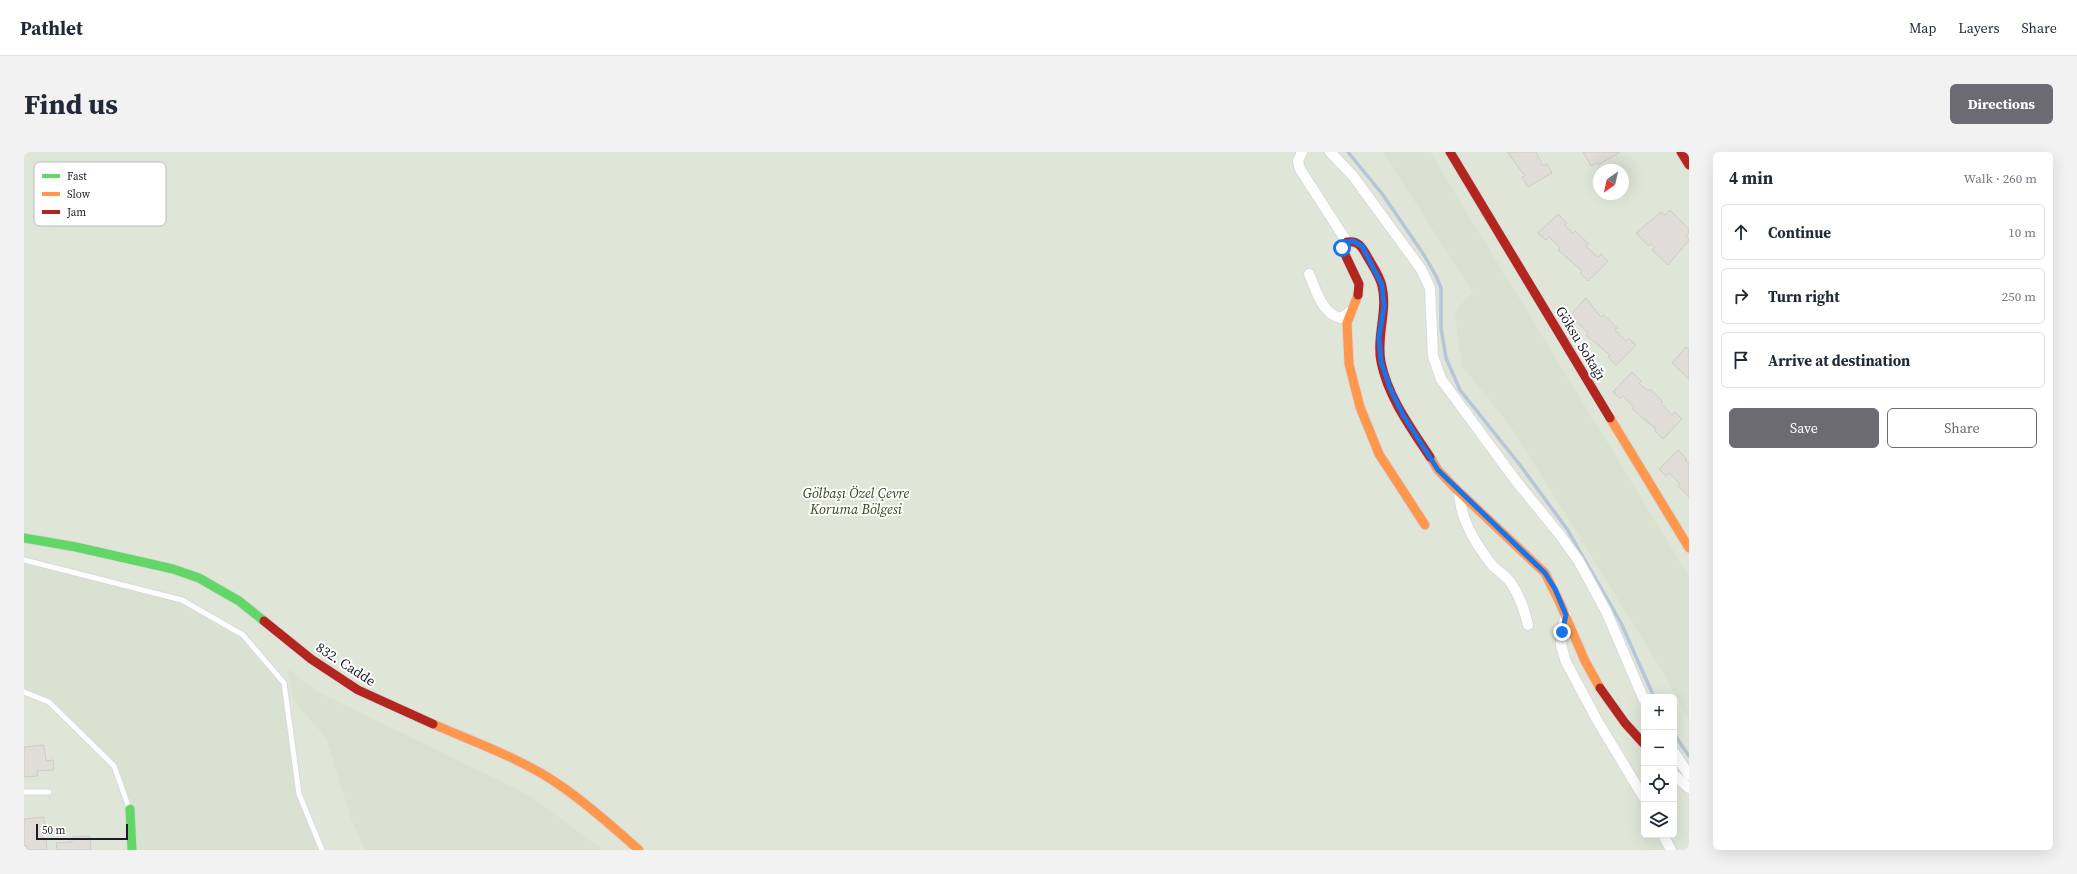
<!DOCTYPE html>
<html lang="en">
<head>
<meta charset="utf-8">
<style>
  :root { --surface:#fff; --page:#f2f2f3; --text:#1f2937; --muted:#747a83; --line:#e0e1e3; --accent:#6c6a72 }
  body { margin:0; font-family:"Source Serif 4",serif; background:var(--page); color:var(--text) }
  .controls { position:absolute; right:12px; bottom:12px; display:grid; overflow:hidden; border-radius:6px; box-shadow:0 4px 16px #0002 }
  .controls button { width:36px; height:36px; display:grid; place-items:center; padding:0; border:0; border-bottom:1px solid var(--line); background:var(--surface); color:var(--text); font:20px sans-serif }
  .compass { position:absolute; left:1569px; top:12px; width:36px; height:36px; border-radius:50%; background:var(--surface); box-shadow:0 4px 16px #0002; rotate:214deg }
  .scale { position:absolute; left:12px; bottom:10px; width:92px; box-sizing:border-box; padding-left:4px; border:2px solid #1f1c29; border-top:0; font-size:11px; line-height:14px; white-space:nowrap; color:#1f1c29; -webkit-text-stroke:3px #fff; paint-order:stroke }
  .stop { position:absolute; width:12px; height:12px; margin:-9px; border:3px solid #1a73e8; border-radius:50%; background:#fff }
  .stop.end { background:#1a73e8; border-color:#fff; box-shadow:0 1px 4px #0008 }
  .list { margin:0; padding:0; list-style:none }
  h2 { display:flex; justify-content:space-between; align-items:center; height:52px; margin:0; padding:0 16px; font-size:17px }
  h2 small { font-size:13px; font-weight:400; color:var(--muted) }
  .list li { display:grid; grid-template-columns:26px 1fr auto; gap:12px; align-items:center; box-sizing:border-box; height:56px; margin:0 8px 8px; padding:0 8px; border:1px solid var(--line); border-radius:6px }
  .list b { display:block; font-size:15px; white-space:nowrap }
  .list em { font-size:13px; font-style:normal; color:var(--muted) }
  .actions { display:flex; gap:8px; padding:12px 16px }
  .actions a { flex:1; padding:9px 0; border:1px solid var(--accent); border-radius:6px; text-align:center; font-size:14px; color:var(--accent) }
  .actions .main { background:var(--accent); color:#fff }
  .icon { flex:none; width:22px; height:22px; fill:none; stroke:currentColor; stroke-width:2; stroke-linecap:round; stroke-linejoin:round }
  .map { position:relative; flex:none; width:1665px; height:698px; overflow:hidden; border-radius:6px }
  header { display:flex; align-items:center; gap:24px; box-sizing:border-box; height:56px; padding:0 20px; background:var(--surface); border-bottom:1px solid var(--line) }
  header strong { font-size:19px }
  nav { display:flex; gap:22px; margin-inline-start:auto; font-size:14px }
  .intro { display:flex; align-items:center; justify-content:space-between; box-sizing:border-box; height:96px; padding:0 24px }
  h1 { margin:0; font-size:28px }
  .button { padding:10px 18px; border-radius:6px; background:var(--accent); color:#fff; font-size:14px; font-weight:700 }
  main { display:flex; gap:24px; padding:0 24px }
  aside { flex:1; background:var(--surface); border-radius:6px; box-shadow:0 4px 16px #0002 }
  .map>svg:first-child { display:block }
  .green { fill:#dfe6d8; fill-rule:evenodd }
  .forest { fill:#d9e2d0 }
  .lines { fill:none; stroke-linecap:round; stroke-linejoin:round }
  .stream { stroke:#b6c5d8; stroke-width:3.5 }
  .building { fill:#e0dcd7; stroke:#cfcbc5 }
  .lane-casing { stroke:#d9d8df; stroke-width:7 }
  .street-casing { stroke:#d9d8df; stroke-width:12 }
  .fast-casing { stroke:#d9d8df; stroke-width:11 }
  .slow-casing { stroke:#d9d8df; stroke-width:11 }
  .jam-casing { stroke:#d9d8df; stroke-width:11 }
  .lane { stroke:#fefefe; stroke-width:5 }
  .street { stroke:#fefefe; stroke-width:10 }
  .fast { stroke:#63d668; stroke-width:9 }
  .slow { stroke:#ff974d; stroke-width:9 }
  .jam { stroke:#b3261e; stroke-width:9 }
  .route { stroke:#1a73e8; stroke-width:5 }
  .labels { text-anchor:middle; stroke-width:4; stroke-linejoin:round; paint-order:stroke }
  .street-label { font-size:14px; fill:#1f1c29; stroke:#fff }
  .park-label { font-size:14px; font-style:italic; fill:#344818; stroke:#fff }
  .key { fill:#fff; stroke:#bcbbbf; stroke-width:1 }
  .key-label { font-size:11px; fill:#1f1c29 }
</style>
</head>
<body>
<header>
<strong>Pathlet</strong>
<nav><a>Map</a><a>Layers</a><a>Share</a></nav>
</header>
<div class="intro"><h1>Find us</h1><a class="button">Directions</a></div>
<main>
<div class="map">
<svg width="1665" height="698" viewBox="0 0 1665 698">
  <rect width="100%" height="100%" fill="#fbfbfb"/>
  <path class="green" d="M 0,0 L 1665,0 L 1665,698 L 0,698 ZM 1575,18 L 1599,18 L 1599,42 L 1575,42 ZM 1620,545 L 1650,545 L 1650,683 L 1620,683 Z"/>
  <g class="forest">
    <path d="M 1359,0 L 1406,0 L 1665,424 L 1665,568 L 1634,512 L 1487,275 L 1438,214 L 1431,163 L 1437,152 L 1449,141 Z"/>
    <path d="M 0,408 L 158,448 L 219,483 L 260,531 L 275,642 L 298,698 L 108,698 L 106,657 L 90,614 L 25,550 L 0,540 Z"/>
    <path d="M 264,517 L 294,540 L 505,643 L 579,698 L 341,698 L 327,667 L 302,586 L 269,548 Z"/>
  </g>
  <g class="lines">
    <g class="stream">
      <path d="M 1324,0 L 1359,43 L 1400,103 L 1412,124 L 1417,136 L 1417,176 L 1422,206 L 1436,238 L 1496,313 L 1543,377 L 1597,471 L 1630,545"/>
      <path d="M 1650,582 L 1665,604"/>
    </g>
  </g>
  <g class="building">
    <path d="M 1483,0 L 1512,0 L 1519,14 L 1523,12 L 1528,21 L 1504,35 L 1498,25 L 1501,24 Z"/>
    <path d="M 1559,0 L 1596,0 L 1574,13 L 1573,11 L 1567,14 Z"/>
    <path d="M 1646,58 L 1665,77 L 1665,81 L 1662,84 L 1665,88 L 1644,113 L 1628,98 L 1631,95 L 1627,92 L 1625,94 L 1612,81 L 1637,60 L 1641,63 Z"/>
    <path d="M 1534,62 L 1543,71 L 1541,73 L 1549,81 L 1551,79 L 1565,92 L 1562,94 L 1574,105 L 1577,102 L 1584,109 L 1564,129 L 1556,121 L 1558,119 L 1534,98 L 1536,96 L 1525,85 L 1522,88 L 1514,81 Z"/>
    <path d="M 1562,146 L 1577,165 L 1580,163 L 1593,176 L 1591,178 L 1602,189 L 1605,186 L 1612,193 L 1592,213 L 1584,205 L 1586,203 L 1562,183 L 1564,181 L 1553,170 L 1550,173 L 1543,166 Z"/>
    <path d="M 1662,195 L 1665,198 L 1665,227 L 1648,211 Z"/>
    <path d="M 1608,220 L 1617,229 L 1615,231 L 1624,239 L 1626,237 L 1639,250 L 1637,252 L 1648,263 L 1651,260 L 1658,267 L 1639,287 L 1631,279 L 1632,277 L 1608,257 L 1610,255 L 1599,244 L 1596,247 L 1589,240 Z"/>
    <path d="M 1654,298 L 1663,307 L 1661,308 L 1665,312 L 1665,345 L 1654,334 L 1656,332 L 1645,321 L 1642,324 L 1635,317 Z"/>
    <path d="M 20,593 L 22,609 L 29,608 L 30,618 L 13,619 L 14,624 L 0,625 L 0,595 Z"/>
    <path d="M 20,665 L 23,698 L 3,698 L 3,694 L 0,694 L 0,667 Z"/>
    <path d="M 66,684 L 67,698 L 33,698 L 32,691 L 48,690 L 48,685 Z"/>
  </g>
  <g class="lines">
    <defs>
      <g id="lane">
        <path d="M 0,408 L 158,448 L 219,483 L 260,531 L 275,642 L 298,698"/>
        <path d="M 0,540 L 25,550 L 90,614 L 105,656"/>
        <path d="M 0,640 L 25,640"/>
      </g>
      <g id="street">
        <path d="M 1278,0 L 1274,9 L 1276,17 L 1323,90"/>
        <path d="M 1306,0 L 1329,24 L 1397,117 L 1406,136 L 1409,204 L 1417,227 L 1492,329 L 1536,383 L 1554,408 L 1582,459 L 1620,548"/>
        <path d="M 1285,122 C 1292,137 1298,163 1317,166 L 1328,158"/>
        <path d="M 1435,340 C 1436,367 1452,393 1469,414 C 1475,420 1482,424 1487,431 C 1496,444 1500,457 1504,473"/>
        <path d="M 1542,463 L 1538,480 L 1537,493 L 1542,510 L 1573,568 L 1620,646"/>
        <path d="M 1650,600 L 1665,623"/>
        <path d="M 1650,623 L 1665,636"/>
        <path d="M 1639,683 L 1647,698"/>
      </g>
      <g id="fast">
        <path d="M 0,386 L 52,395 L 149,417 L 175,426 L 215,449 L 240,469"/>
        <path d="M 106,657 L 108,698"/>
      </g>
      <g id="slow">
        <path d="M 1334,143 L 1323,171 L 1325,212 L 1336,255 L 1355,302 L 1401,373"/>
        <path d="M 1586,266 L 1665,396"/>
        <path d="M 1406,305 L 1414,318 L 1430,335 L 1521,421 L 1535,449 L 1561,509 L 1576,536"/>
        <path d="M 409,572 C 452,591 499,607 537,634 C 565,653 590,676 615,698"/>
      </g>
      <g id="jam">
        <path d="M 1426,0 L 1586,266"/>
        <path d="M 1657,0 L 1665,13"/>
        <path d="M 1334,143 L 1335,132 L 1318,96 L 1323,90 C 1334,88 1338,95 1343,104 C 1348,113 1356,124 1358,134 C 1364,159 1352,184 1357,210 C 1364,245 1387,276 1406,305"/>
        <path d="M 240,469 L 287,507 L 334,538 L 409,572"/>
        <path d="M 1576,536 L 1601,571 L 1620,592"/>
      </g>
    </defs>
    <use href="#lane" class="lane-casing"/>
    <use href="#street" class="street-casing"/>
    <use href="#fast" class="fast-casing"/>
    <use href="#slow" class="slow-casing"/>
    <use href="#jam" class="jam-casing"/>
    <use href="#lane" class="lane"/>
    <use href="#street" class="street"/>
    <use href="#fast" class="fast"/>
    <use href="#slow" class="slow"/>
    <use href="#jam" class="jam"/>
  </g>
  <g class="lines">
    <path class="route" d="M 1318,96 L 1323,90 L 1329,89 L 1338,94 L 1358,133 L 1360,154 L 1355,185 L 1357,210 L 1366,236 L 1379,263 L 1414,318 L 1521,421 L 1531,437 L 1542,463 L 1538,480"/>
  </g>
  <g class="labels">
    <g class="street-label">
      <text transform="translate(1557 191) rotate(59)" y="5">Göksu Sokağı</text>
      <text transform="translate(322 512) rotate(33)" y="5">832. Cadde</text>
    </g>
    <g class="park-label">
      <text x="832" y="346">Gölbaşı Özel Çevre<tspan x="832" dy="16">Koruma Bölgesi</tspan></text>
    </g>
  </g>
  <rect x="10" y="10" width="132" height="64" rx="6" class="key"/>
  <rect x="18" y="22" width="18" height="4" fill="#63d668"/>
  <rect x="18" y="40" width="18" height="4" fill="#ff974d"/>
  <rect x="18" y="58" width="18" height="4" fill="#b3261e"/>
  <g class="key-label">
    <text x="43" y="28">Fast</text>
    <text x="43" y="46">Slow</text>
    <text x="43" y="64">Jam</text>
  </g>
</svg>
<div class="controls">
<button>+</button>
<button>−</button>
<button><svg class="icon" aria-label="locate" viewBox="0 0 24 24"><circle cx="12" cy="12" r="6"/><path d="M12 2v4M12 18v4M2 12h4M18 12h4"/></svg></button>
<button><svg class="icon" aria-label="layers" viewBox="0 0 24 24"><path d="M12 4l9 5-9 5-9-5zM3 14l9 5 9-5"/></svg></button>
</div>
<svg class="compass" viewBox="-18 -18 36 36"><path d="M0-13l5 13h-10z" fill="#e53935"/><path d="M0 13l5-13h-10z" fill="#747a83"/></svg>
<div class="scale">50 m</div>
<div class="stop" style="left:1318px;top:96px"></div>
<div class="stop end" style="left:1538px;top:480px"></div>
</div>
<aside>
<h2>4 min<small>Walk · 260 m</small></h2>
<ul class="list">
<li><svg class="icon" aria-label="ahead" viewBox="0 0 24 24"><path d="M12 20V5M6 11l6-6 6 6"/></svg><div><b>Continue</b></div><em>10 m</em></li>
<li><svg class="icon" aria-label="right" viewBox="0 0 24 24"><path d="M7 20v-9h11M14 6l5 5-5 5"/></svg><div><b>Turn right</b></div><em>250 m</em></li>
<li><svg class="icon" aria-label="arrive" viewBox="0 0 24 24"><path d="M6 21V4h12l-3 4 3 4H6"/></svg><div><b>Arrive at destination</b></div></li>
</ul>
<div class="actions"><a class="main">Save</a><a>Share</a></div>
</aside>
</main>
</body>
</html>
